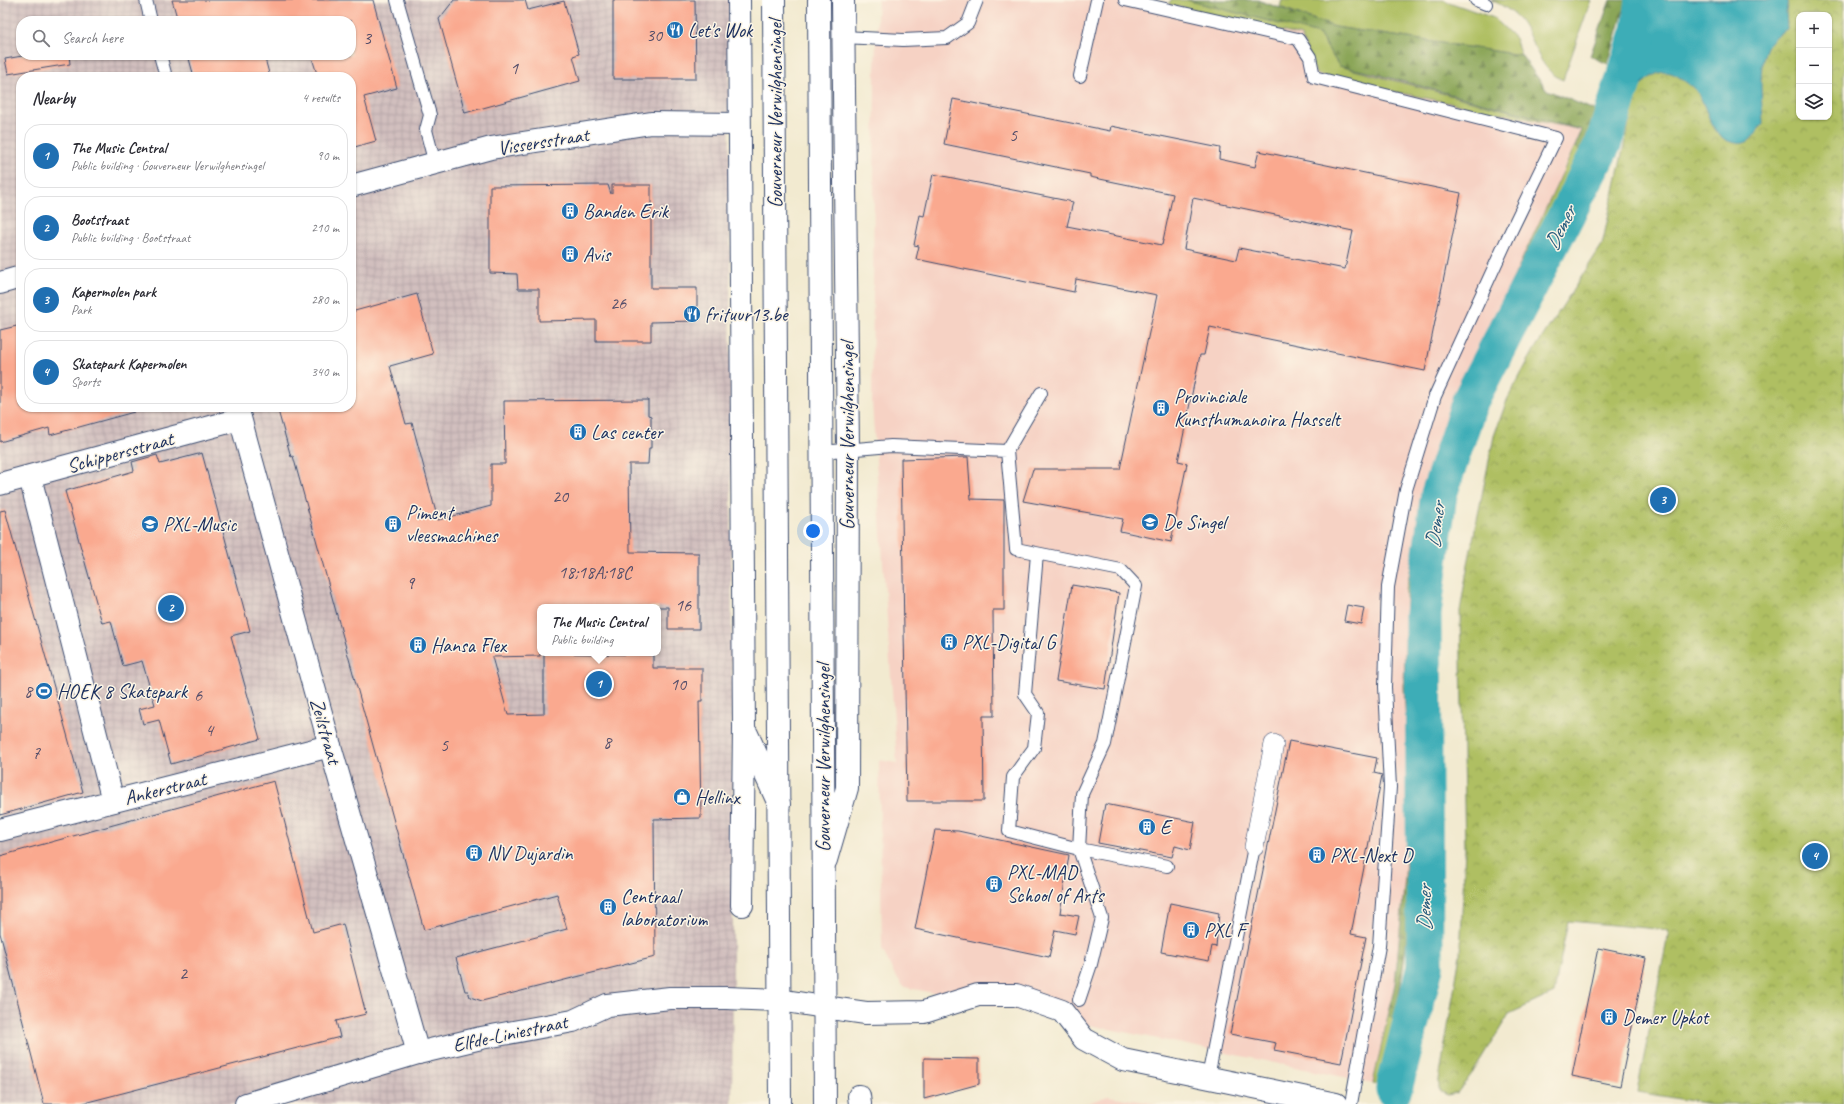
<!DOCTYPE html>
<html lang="en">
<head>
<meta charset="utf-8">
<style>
  :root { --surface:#fff; --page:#f7f7f7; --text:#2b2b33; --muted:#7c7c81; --line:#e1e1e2; --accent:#1f6fb2 }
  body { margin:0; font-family:Caveat,sans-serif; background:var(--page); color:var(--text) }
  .controls { position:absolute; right:12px; top:12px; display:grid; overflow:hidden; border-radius:8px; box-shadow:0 1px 3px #0004 }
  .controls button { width:36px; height:36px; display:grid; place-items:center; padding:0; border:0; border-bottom:1px solid var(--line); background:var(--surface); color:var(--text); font:20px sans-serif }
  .you { position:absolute; left:813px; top:531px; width:14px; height:14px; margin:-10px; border:3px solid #fff; border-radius:50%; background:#1a73e8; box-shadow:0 0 0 6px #1a73e833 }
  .badge { display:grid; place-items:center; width:26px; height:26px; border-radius:50%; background:var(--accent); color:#fff; font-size:13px; font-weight:700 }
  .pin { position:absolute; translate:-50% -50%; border:2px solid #fff; box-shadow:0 1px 4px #0006 }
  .popup { position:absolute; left:537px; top:604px; width:124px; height:52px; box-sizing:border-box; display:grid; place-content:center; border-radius:8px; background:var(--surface); filter:drop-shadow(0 1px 3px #0005); font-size:13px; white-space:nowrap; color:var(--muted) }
  .popup b { font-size:15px; color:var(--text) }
  .popup::after { content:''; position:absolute; left:50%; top:100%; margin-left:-8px; border:8px solid transparent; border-top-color:var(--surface) }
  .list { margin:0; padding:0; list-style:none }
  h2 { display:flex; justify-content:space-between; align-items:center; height:52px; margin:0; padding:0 16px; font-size:17px }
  h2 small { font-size:13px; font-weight:400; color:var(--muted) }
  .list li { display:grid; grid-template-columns:26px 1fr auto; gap:12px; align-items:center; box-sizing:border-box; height:64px; margin:0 8px 8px; padding:0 8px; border:1px solid var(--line); border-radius:16px }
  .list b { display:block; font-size:15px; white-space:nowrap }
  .list p { margin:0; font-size:13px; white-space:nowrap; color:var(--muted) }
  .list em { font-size:13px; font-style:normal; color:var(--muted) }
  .icon { flex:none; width:22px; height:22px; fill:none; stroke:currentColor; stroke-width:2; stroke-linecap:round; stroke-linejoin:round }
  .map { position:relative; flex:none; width:1844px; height:1104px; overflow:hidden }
  .search { position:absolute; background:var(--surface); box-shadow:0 1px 3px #0004; left:16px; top:16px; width:340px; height:44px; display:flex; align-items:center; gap:10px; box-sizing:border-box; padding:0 14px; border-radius:16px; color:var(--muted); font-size:15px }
  .panel { position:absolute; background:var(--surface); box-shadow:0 1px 3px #0004; left:16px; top:72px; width:340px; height:340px; border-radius:16px }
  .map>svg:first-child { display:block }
  .built { fill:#f6d2c4 }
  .industrial { fill:url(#industrial-grid); fill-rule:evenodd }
  .grass { fill:#afbf62; stroke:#657760 }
  .forest { fill:url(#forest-firs); stroke:#536a5b }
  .park { fill:url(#park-crowns); stroke:#657760; fill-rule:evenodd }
  .water { fill:#3cadb7; stroke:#2c6e8a }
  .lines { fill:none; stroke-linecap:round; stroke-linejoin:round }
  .river { stroke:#3cadb7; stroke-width:37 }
  .building { fill:#faa98f; fill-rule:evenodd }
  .service-casing { stroke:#3b4b6f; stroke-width:14 }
  .pedestrian-casing { stroke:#3b4b6f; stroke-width:20 }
  .minor-casing { stroke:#3b4b6f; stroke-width:24 }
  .trunk-casing { stroke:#3b4b6f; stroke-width:24 }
  .service { stroke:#fff; stroke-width:12 }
  .pedestrian { stroke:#fff; stroke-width:19 }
  .minor { stroke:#fff; stroke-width:22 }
  .trunk { stroke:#fff; stroke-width:22 }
  .labels { text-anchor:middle; stroke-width:3; stroke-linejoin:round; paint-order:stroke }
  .number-label { font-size:18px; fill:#534e6a }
  .poi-label { font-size:20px; fill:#1b2f5e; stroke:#fcf5e5; text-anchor:start }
  .street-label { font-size:20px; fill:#1b2f5e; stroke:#fcf5e5 }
  .water-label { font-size:21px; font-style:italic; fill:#275b7d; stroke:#fcf5e5 }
</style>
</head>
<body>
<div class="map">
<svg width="1844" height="1104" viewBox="0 0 1844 1104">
  <defs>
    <pattern id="industrial-grid" width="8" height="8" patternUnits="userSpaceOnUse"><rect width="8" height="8" fill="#d1bfbe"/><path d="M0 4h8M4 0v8" fill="none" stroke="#b3a4a6"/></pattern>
    <pattern id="forest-firs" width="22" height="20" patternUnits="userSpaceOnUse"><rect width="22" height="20" fill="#8ba658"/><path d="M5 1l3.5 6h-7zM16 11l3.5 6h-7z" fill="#71884c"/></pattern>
    <pattern id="park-crowns" width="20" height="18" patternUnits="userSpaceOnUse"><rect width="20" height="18" fill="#afbf62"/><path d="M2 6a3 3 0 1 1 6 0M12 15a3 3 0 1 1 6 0" fill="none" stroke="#8e9c54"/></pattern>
  </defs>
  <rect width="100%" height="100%" fill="#fcf5e5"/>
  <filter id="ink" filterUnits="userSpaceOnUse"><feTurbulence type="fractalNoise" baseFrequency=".025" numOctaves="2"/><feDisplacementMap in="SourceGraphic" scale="8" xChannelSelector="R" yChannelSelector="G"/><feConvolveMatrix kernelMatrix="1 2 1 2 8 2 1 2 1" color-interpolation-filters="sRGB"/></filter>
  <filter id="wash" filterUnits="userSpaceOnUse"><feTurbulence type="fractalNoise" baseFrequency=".012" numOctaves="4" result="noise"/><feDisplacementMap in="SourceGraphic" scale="16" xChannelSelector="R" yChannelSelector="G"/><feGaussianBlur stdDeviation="0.9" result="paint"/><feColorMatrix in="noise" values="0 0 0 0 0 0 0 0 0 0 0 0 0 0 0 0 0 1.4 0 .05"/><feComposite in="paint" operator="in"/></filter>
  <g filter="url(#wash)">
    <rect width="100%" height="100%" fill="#f2ead0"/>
    <g class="built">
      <path d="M 878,0 L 1150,0 L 1168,4 L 1171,0 L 1187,0 L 1319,34 L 1339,66 L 1372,73 L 1582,130 L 1489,330 L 1435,454 L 1406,590 L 1404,687 L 1409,791 L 1405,877 L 1395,983 L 1373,1083 L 904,987 L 893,972 L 882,949 L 879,760 L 897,763 L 872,403 L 875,66 Z"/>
      <path d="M 1108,1096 L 1158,1104 L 1084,1104 Z"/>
    </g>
    <path class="industrial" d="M 0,0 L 729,0 L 733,946 L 732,1104 L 0,1104 ZM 21,21 L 351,21 L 351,55 L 21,55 ZM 21,77 L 351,77 L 351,407 L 21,407 ZM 540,607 L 658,607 L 658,653 L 540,653 Z"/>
    <g class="grass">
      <path d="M 1171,0 L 1187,0 L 1319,34 L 1339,66 L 1582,130 L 1337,80 L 1316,74 L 1301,36 L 1168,4 Z"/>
      <path d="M 1282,0 L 1443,0 L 1494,18 L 1515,38 L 1521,55 L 1335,27 L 1280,7 Z"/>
      <path d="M 1491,0 L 1591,0 L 1563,80 C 1537,69 1535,39 1519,19 C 1513,12 1499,3 1491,0 Z"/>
      <path d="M 1575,146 L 1584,155 L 1561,209 L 1455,407 L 1489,330 Z"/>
      <path d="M 1451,419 L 1429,490 L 1415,552 L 1406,622 L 1406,590 L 1435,454 Z"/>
      <path d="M 1388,1016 L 1396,1020 L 1382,1086 L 1373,1083 Z"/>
    </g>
    <g class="forest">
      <path d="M 1187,0 L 1257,0 L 1335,27 L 1521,55 L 1547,90 L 1601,113 L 1584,155 L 1575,146 L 1582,130 L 1372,73 L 1339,66 L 1319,34 Z"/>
      <path d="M 1610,0 L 1627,0 L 1608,64 L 1590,56 Z"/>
      <path d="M 1406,620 L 1412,677 L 1415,879 L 1396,1020 L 1388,1016 L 1395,983 L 1405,877 L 1409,791 L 1404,687 Z"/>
    </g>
    <path class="park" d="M 1652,0 L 1844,0 L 1844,1104 L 1710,1104 L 1637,1092 L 1669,930 L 1568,921 L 1554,993 L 1509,1014 L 1474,1071 L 1457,1093 L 1447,1095 L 1439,1091 L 1439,1080 L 1460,955 L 1465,849 L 1460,611 L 1468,564 L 1494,436 L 1507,400 L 1534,350 L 1602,245 L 1636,91 ZM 1799,15 L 1829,15 L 1829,117 L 1799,117 Z"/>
    <path class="water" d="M 1633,0 L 1788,0 L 1786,11 L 1787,29 C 1780,33 1772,37 1768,45 C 1757,65 1762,101 1763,123 C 1759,128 1755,135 1750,140 C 1746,143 1741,144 1736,143 C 1711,140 1709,111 1698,93 C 1693,86 1685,82 1679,77 C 1670,71 1661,70 1651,77 C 1638,86 1630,95 1626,110 L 1607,84 Z"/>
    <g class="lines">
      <path class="river" d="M 1394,1089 L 1425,967 L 1423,614 L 1439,494 L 1470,401 L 1603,144 L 1640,30 L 1644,0"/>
    </g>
    <g id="blocks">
      <g class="building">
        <path d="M 172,0 L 373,0 L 397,88 L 364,97 L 376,141 L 351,148 L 351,77 L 318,77 L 311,55 L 351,55 L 351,21 L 178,21 Z"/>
        <path d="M 454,0 L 525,0 L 528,10 L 564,1 L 579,54 L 573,56 L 580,81 L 465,113 L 439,19 Z"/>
        <path d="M 613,0 L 695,0 L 696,79 L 613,79 Z"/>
        <path d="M 28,55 L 69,55 L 70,64 L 8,74 L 5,59 Z"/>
        <path d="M 188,55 L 264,55 L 270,77 L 194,77 Z"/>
        <path d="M 953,99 L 1110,131 L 1111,126 L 1220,148 L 1219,159 L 1255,167 L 1259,151 L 1461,193 L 1425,371 L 1210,327 L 1204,355 L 1200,355 L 1178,461 L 1187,463 L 1171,542 L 1120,531 L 1123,519 L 1023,501 L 1033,469 L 1120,469 L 1157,295 L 1076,279 L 1074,292 L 916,259 L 919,246 L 914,245 L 920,215 L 924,216 L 933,174 L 1073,202 L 1067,226 L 1162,245 L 1173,194 L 1090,177 L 1090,174 L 944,144 ZM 1193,198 L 1353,231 L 1345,269 L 1239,248 L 1236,260 L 1184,249 Z"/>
        <path d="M 608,185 L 611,194 L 612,194 L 612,185 L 651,185 L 651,288 L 697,288 L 697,321 L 651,322 L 651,341 L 596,341 L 596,320 L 539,321 L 539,289 L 518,289 L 517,274 L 490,273 L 490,186 Z"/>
        <path d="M 417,294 L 433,354 L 390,366 L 406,424 L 412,423 L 438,520 L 491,506 L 491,464 L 505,464 L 504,401 L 648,400 L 648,415 L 651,416 L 651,448 L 649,448 L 648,464 L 629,464 L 630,552 L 699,553 L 699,629 L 668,629 L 668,607 L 540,607 L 540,656 L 492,657 L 508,715 L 544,714 L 544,653 L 653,655 L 653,668 L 702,668 L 702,701 L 699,701 L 701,818 L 654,819 L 655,957 L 482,1001 L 470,997 L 468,991 L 465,991 L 456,958 L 567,929 L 557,894 L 424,930 L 293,456 L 291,457 L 277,407 L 351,407 L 351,312 Z"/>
        <path d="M 21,325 L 21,407 L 134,407 L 134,412 L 50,435 L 49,428 L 0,442 L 0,330 Z"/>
        <path d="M 202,453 L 250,631 L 231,636 L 260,739 L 171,764 L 159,720 L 143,724 L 139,709 L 155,705 L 142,661 L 123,666 L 111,621 L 102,623 L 65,491 L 134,471 L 132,462 L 157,455 L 160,464 Z"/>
        <path d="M 968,457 L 971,499 L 1004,500 L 1004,610 L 993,610 L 994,716 L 983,716 L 984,801 L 907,801 L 901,459 Z"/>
        <path d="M 5,510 L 83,792 L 0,815 L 0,511 Z"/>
        <path d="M 1072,585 L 1119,593 L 1105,689 L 1056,681 Z"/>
        <path d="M 1347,605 L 1364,608 L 1361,624 L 1344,621 Z"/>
        <path d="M 1289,741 L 1377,758 L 1374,773 L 1382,775 L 1351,934 L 1366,937 L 1341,1063 L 1274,1050 L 1276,1043 L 1230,1034 Z"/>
        <path d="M 274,781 L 313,932 L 343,924 L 366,1014 L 336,1021 L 340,1037 L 80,1104 L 44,1104 L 0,933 L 0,856 Z"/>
        <path d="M 1105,804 L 1195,822 L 1190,850 L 1175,846 L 1172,857 L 1098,843 Z"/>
        <path d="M 935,830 L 958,831 L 1069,855 L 1060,913 L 1079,916 L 1075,934 L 1055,930 L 1049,957 L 915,929 Z"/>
        <path d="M 1170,903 L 1219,913 L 1216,947 L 1212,946 L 1209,961 L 1161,952 Z"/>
        <path d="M 1598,948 L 1646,958 L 1620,1086 L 1572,1076 Z"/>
        <path d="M 924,1058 L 979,1059 L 979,1084 L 924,1099 Z"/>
      </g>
    </g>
  </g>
  <g filter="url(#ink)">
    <use href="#blocks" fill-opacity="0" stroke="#3b4b6f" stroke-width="1"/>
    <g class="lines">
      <defs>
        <g id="service">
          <path d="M 146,0 L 151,21"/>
          <path d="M 397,0 L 430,115 L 426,130 L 435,164"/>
          <path d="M 1125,0 L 1298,39 L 1310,57 L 1314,77 L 1556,138 L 1509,235 L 1435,396 L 1406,490 L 1388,587 L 1385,687 L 1390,787 L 1379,946 L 1351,1104"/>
          <path d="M 1476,0 L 1486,4"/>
          <path d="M 843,37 L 903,40 L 947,38 L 968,23 L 977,0"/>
          <path d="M 160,55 L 166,77"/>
          <path d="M 1080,76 L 1097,0"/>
          <path d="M 1007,451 L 1041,393"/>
          <path d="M 821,452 L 891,446 L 1007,451 L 1016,549 L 1121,570 L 1136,586 L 1105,744 L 1082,794 L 1079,849 L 1102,918 L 1091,964 L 1079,1000"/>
          <path d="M 1037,554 L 1025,694 L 1038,713 L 1034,748 L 1013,777 L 1009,831 L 1079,849 L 1167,866"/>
          <path d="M 1208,1077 L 1254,847"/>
        </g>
        <path id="pedestrian" d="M 1254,847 L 1274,744"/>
        <g id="minor">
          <path d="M 739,0 L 744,727 L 742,905"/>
          <path d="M 351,186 L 491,148 L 651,123 L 739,124"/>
          <path d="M 0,283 L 21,277"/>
          <path d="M 237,407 L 330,746 L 418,1053"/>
          <path d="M 30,477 L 113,801"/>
          <path d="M 0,484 L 240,419"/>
          <path d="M 747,734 L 779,804"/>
          <path d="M 0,830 L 330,746"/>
          <path d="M 826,860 L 847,788 L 848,449 L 843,0"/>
          <path d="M 824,1007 L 866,1013 L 924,1012 L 978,995 L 1016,995 L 1062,1011 L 1084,1039 L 1123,1060 L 1336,1104"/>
          <path d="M 859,1096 L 860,1104"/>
          <path d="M 246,1104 L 418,1053 L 481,1038 L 573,1021 L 607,1005 L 670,998 L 726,998 L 779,1000"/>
        </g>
        <g id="trunk">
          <path d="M 774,0 L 780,1104"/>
          <path d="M 819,0 L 825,1104"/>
          <path d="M 779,1000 L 824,1007"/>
        </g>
      </defs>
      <use href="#service" class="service-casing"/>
      <use href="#pedestrian" class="pedestrian-casing"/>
      <use href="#minor" class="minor-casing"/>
      <use href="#trunk" class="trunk-casing"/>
      <use href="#service" class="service"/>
      <use href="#pedestrian" class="pedestrian"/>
      <use href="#minor" class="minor"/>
      <use href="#trunk" class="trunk"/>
    </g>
  </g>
  <defs>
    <symbol id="restaurant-disc" viewBox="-11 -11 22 22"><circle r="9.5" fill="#1f6fb2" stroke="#fcf5e5"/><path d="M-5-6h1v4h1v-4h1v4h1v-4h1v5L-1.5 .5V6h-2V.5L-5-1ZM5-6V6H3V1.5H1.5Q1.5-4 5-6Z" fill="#fff"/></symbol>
    <symbol id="building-disc" viewBox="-11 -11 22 22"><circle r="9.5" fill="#1f6fb2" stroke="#fcf5e5"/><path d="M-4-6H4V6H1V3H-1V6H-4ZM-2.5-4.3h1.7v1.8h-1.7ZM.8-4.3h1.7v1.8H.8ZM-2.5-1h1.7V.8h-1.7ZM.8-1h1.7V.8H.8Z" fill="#fff"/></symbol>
    <symbol id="school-disc" viewBox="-11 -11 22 22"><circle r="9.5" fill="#1f6fb2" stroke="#fcf5e5"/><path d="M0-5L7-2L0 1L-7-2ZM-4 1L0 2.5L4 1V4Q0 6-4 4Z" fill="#fff"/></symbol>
    <symbol id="university-disc" viewBox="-11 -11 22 22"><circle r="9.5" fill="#1f6fb2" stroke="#fcf5e5"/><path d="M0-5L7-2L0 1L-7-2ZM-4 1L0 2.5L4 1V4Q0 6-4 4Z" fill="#fff"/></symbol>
    <symbol id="stadium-disc" viewBox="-11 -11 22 22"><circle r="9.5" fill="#1f6fb2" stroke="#fcf5e5"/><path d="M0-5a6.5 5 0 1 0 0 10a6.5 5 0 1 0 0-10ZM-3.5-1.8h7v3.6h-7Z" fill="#fff"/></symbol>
    <symbol id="shop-disc" viewBox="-11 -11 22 22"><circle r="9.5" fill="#1f6fb2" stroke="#fcf5e5"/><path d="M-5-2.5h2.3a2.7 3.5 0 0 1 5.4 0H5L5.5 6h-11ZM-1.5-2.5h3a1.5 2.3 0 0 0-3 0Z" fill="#fff"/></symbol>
  </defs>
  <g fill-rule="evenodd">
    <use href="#restaurant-disc" x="665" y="20" width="20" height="20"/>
    <use href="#building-disc" x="560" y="201" width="20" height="20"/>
    <use href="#building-disc" x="560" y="244" width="20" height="20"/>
    <use href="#restaurant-disc" x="682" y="304" width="20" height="20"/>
    <use href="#building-disc" x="1151" y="398" width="20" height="20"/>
    <use href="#building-disc" x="568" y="422" width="20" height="20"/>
    <use href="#school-disc" x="1140" y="512" width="20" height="20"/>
    <use href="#university-disc" x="140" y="514" width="20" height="20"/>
    <use href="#building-disc" x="383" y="514" width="20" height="20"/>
    <use href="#building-disc" x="939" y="632" width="20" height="20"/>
    <use href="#building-disc" x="408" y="635" width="20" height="20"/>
    <use href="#stadium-disc" x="34" y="681" width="20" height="20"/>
    <use href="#shop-disc" x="672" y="787" width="20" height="20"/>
    <use href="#building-disc" x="1137" y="817" width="20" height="20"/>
    <use href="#building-disc" x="464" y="843" width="20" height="20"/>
    <use href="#building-disc" x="1307" y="845" width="20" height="20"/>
    <use href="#building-disc" x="984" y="874" width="20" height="20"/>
    <use href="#building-disc" x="598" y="897" width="20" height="20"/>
    <use href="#building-disc" x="1181" y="920" width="20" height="20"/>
    <use href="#building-disc" x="1599" y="1007" width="20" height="20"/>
  </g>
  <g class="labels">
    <g class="number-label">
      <text x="654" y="41">30</text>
      <text x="367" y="44">3</text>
      <text x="514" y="74">1</text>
      <text x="1013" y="141">5</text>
      <text x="618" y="309">26</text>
      <text x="560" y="502">20</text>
      <text x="595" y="578">18;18A;18C</text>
      <text x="410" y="589">9</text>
      <text x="683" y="611">16</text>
      <text x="678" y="690">10</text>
      <text x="28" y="697">8</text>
      <text x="198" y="701">6</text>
      <text x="209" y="736">4</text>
      <text x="607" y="748">8</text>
      <text x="444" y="751">5</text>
      <text x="36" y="759">7</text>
      <text x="183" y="979">2</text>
    </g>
    <g class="poi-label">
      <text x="688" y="37">Let's Wok</text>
      <text x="583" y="218">Banden Erik</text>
      <text x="583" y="261">Avis</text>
      <text x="705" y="321">frituur13.be</text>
      <text x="1174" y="403">Provinciale<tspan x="1174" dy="23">Kunsthumanoira Hasselt</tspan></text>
      <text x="591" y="439">Las center</text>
      <text x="406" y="519">Piment<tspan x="406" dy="23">vleesmachines</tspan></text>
      <text x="1163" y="529">De Singel</text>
      <text x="163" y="531">PXL-Music</text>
      <text x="962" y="649">PXL-Digital G</text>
      <text x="431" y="652">Hansa Flex</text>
      <text x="57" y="698">HOEK 8 Skatepark</text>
      <text x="695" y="804">Hellinx</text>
      <text x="1160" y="834">E</text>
      <text x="487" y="860">NV Dujardin</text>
      <text x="1330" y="862">PXL-Next D</text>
      <text x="1007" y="879">PXL-MAD<tspan x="1007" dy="23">School of Arts</tspan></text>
      <text x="621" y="903">Centraal<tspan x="621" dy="23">laboratorium</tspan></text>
      <text x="1204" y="937">PXL F</text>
      <text x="1622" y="1024">Demer Upkot</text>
    </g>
    <g class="street-label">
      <text transform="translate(775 114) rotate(-90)" y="7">Gouverneur Verwilghensingel</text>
      <text transform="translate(543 141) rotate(-9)" y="7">Vissersstraat</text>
      <text transform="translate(847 436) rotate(-90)" y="7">Gouverneur Verwilghensingel</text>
      <text transform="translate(120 452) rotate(-15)" y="7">Schippersstraat</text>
      <text transform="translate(326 731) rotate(74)" y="7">Zeilstraat</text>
      <text transform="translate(823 758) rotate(-90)" y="7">Gouverneur Verwilghensingel</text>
      <text transform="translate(165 788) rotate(-14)" y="7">Ankerstraat</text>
      <text transform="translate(510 1033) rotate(-12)" y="7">Elfde-Liniestraat</text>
    </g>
    <g class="water-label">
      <text transform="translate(1560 228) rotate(-63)" y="7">Demer</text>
      <text transform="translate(1435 525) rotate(-82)" y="7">Demer</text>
      <text transform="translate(1424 908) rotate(-90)" y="7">Demer</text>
    </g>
  </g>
</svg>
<div class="controls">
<button>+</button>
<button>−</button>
<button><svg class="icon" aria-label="layers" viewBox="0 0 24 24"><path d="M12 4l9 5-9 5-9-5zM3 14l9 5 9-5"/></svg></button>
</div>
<div class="you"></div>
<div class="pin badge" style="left:599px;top:684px">1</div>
<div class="popup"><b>The Music Central</b>Public building</div>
<div class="pin badge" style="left:171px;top:608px">2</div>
<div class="pin badge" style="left:1663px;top:500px">3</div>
<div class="pin badge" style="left:1815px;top:856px">4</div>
<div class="search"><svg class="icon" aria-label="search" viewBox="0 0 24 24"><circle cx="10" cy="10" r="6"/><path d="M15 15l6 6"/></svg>Search here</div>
<section class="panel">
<h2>Nearby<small>4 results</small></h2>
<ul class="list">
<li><span class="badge">1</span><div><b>The Music Central</b><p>Public building · Gouverneur Verwilghensingel</p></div><em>90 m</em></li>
<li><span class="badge">2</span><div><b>Bootstraat</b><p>Public building · Bootstraat</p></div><em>210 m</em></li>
<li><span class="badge">3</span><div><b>Kapermolen park</b><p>Park</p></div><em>280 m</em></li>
<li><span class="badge">4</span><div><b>Skatepark Kapermolen</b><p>Sports</p></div><em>340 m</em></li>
</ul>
</section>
</div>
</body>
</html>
